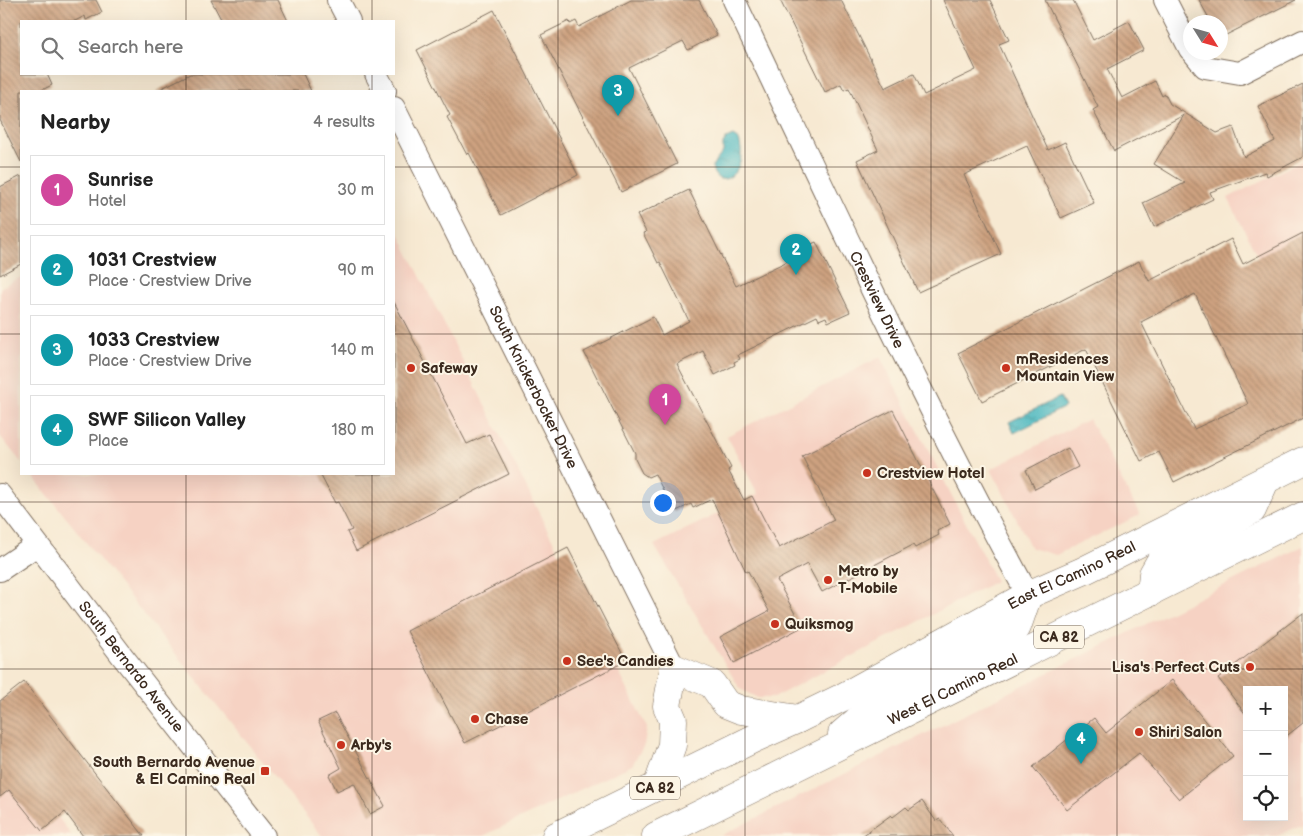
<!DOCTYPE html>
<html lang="en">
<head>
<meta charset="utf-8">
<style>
  :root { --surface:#fff; --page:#f6f6f6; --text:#222; --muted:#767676; --line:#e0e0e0; --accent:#0b8043 }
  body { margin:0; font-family:"Balsamiq Sans",sans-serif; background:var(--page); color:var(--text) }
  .controls { position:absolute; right:15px; bottom:15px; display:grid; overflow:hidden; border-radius:0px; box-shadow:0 5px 20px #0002 }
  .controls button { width:45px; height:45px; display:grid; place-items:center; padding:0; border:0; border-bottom:1px solid var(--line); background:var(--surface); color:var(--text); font:25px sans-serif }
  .compass { position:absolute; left:1183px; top:15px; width:45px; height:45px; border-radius:50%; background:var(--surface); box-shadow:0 5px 20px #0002; rotate:127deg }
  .you { position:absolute; left:662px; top:502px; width:18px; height:18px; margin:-12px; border:4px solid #fff; border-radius:50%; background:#1a73e8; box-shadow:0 0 0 8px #1a73e833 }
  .badge { display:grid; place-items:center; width:32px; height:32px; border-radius:50%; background:var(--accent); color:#fff; font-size:16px; font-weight:700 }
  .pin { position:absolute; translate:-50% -41px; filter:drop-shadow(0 1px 2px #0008) }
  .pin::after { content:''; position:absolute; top:26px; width:18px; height:15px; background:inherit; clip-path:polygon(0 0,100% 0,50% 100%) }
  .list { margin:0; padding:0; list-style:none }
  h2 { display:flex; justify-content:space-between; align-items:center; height:65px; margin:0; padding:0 20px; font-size:21px }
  h2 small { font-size:16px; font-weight:400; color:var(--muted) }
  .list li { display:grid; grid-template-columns:32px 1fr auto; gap:15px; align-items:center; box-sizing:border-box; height:70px; margin:0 10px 10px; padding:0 10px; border:1px solid var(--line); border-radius:0px }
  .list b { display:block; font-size:19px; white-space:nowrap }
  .list p { margin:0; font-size:16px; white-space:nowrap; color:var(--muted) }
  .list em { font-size:16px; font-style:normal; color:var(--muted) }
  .icon { flex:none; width:28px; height:28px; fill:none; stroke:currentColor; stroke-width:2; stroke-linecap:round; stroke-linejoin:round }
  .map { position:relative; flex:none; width:1303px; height:836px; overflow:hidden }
  .search { position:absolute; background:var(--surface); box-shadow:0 5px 20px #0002; left:20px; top:20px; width:375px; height:55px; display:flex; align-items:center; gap:12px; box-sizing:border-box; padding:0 18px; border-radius:0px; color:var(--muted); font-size:19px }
  .panel { position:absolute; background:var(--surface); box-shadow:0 5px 20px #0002; left:20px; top:90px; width:375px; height:385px; border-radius:0px }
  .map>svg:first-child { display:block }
  .built { fill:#f6d2c3; fill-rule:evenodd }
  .water { fill:url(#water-ripples); stroke:#42706f }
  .building { fill:url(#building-back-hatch); fill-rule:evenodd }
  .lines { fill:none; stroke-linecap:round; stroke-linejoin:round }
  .minor-casing { stroke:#7d6d5d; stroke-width:24 }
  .major-casing { stroke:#7d6d5d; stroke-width:29 }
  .minor { stroke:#fff; stroke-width:22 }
  .major { stroke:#fff; stroke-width:28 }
  .grid { fill:none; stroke:#3b2a1e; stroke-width:1; stroke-opacity:0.55 }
  .poi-dot { fill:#c8321e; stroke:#fcf5e5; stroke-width:2 }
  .labels { text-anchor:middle; stroke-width:4; stroke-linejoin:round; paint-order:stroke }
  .shield { fill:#fcf5e5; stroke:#75675a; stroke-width:1 }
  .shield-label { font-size:14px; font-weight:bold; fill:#3b2a1e }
  .street-label { font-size:15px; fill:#3b2a1e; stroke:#fcf5e5 }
  .poi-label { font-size:15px; font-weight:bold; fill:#3b2a1e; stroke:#fcf5e5; text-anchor:start }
</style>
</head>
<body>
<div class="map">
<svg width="1303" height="836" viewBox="0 0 1303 836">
  <defs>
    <pattern id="water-ripples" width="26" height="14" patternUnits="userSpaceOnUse" patternTransform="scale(1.25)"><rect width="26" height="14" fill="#48b7c0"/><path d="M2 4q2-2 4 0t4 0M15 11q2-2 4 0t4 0" fill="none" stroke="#3d959b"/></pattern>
    <pattern id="building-back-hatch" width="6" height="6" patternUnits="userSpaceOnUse" patternTransform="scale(1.25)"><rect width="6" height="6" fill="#cea280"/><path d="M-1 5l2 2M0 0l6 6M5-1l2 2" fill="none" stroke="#a88468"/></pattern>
  </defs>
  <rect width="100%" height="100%" fill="#fcf5e5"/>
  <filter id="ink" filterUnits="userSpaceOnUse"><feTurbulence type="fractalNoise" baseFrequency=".02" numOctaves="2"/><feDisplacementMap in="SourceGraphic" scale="10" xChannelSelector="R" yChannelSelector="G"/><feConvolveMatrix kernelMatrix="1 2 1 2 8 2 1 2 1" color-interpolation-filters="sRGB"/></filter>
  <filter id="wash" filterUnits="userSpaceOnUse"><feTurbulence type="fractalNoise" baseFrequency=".0096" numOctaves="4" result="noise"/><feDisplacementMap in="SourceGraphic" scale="20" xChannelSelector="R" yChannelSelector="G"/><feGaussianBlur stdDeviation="1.12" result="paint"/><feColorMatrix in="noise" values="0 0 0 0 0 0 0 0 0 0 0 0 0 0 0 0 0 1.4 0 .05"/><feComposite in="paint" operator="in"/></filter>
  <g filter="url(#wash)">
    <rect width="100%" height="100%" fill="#f7e9d2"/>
    <g class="built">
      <path d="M 1303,160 L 1303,345 L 1228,198 Z"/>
      <path d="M 394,224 L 647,728 L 644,745 L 632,765 L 483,836 L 322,836 L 31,474 L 394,474 Z"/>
      <path d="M 21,277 L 21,462 L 0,436 L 0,288 Z"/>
      <path d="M 880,357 L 996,581 L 773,698 L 758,698 L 740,689 L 654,545 L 758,494 L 727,436 Z"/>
      <path d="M 1089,419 L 1140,515 L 1056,555 L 1031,548 L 991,469 Z"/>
      <path d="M 1303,546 L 1303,824 L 1277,836 L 720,836 ZM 1247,690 L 1284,690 L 1284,817 L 1247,817 Z"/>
      <path d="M 0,739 L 72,836 L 0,836 Z"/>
    </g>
    <g class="water">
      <path d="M 733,136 L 739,140 C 750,174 715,194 712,166 L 723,152 L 723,144 L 726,139 Z"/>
      <path d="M 1060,397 L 1065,407 L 1014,433 L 1009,422 Z"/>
    </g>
    <g id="blocks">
      <g class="building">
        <path d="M 0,0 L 96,0 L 102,12 L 86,20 L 85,16 L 75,21 L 21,21 L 21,74 L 47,74 L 52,85 L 40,91 L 21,91 L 21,162 L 0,120 Z"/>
        <path d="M 211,0 L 278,0 L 288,21 L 222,21 Z"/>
        <path d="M 631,0 L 699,0 L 717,35 L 688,50 L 683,41 L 629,68 L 677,164 L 621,192 L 541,35 L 569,21 L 570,24 L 576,21 L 579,27 Z"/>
        <path d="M 780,0 L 841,0 L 885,88 L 914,74 L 924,95 L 976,70 L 943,0 L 990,0 L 1009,40 L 999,44 L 1048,150 L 1065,142 L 1094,203 L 1061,218 L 1027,146 L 964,175 L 1001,254 L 918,292 L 857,160 L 878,150 L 849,88 L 844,90 L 841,84 L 825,92 Z"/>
        <path d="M 1045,0 L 1073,0 L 1093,40 L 1129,21 L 1144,50 L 1107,69 L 1122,98 L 1155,81 L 1162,96 L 1165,94 L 1170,104 L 1217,133 L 1233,127 L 1244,157 L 1275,141 L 1258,106 L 1303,84 L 1303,157 L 1267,176 L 1265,172 L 1210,192 L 1213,199 L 1154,227 L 1143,203 L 1185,183 L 1154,164 L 1184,115 L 1114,151 L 1093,110 L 1098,107 Z"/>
        <path d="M 1199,0 L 1296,0 L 1220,38 L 1220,22 L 1211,22 Z"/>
        <path d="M 494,10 L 578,175 L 501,215 L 469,153 L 467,155 L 447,117 L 450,115 L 417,50 Z"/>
        <path d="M 190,74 L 303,74 L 311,91 L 156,91 Z"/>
        <path d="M 21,176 L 21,264 L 0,275 L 0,187 Z"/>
        <path d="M 689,190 L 736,286 L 796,257 L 794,252 L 816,242 L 850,312 L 828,322 L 826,317 L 819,320 L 817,316 L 738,355 L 740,359 L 734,362 L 735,365 L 715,375 L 703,351 L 677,364 L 731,468 L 728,470 L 744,500 L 752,496 L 779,548 L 834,520 L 802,456 L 893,410 L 950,524 L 937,531 L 939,535 L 915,548 L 913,545 L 822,592 L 807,564 L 777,580 L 802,627 L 734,663 L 720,637 L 769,611 L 748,571 L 746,572 L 712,499 L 693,508 L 691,504 L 674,512 L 655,474 L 648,477 L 642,473 L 635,459 L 635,453 L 584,352 L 653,317 L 662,335 L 689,321 L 660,262 L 658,263 L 643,233 L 646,232 L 637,215 Z"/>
        <path d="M 1303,233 L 1303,418 L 1174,482 L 1159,452 L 1141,461 L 1086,349 L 982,401 L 958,353 L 1139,261 L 1149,281 L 1231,239 L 1243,264 ZM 1195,294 L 1248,404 L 1194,429 L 1141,322 Z"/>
        <path d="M 394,302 L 467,444 L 489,434 L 509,474 L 356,551 L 347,532 L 352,530 L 338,502 L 335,503 L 320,474 L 394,474 Z"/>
        <path d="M 1068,448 L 1078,467 L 1035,489 L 1026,470 Z"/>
        <path d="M 568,548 L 626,661 L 465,743 L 407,631 Z"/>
        <path d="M 1303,613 L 1303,723 L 1284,738 L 1284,690 L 1247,690 L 1247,716 L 1218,678 Z"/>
        <path d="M 1172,680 L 1233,756 L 1179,799 L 1139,753 L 1067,810 L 1033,767 L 1094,718 L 1106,733 Z"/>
        <path d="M 24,682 L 144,836 L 83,836 L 65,812 L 42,831 L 9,790 L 0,797 L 0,701 Z"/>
        <path d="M 335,713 L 385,806 L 370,814 L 354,783 L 337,791 L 329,775 L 341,768 L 318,721 Z"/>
        <path d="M 922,801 L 936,821 L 940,819 L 953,836 L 862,836 L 891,815 L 893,817 L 906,807 L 909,810 Z"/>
      </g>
    </g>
  </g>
  <g filter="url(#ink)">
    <use href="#blocks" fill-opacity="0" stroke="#7d6d5d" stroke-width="1"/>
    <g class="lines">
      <defs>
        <g id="minor">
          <path d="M 338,0 L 349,21"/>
          <path id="s1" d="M 734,0 C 829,200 922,401 1028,595"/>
          <path d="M 1165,0 L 1190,49"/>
          <path d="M 1193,52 L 1205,67 L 1240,73 L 1303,41"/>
          <path d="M 376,74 L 385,91"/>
          <path id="s2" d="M 394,108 L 674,668"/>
          <path id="s3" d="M 0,495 L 123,657 L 264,836"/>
          <path d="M 0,570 L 37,545"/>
        </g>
        <g id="major">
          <path d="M 1151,592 L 1153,574 L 1161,560 L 1252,510 L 1265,481"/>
          <path d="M 842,734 L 873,707 L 1007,636 L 1017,627 L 1028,595"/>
          <path d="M 657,787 L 672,745 L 673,720 L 667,706 L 674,668 L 712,684 L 726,704 L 741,710 L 798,719"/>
          <path id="s4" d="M 556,836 L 753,739 L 798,719 L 843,697 L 1028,595 L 1083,571 L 1303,461"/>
          <path id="s5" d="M 656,836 L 1303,516"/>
        </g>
      </defs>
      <use href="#minor" class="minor-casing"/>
      <use href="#major" class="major-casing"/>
      <use href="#minor" class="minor"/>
      <use href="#major" class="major"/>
    </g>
  </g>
  <path class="grid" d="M 186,0 L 186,21M 372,0 L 372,21M 558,0 L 558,836M 745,0 L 745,836M 931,0 L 931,836M 1117,0 L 1117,836M 186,74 L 186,91M 372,74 L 372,91M 0,167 L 21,167M 394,167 L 1303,167M 0,334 L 21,334M 394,334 L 1303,334M 186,474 L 186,836M 372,474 L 372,836M 0,502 L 1303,502M 0,669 L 1303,669"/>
  <g class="poi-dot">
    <circle cx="411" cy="368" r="5"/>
    <circle cx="1006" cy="368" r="5"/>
    <circle cx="867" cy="473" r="5"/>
    <circle cx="828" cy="580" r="5"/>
    <circle cx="775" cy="624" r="5"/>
    <circle cx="567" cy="661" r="5"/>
    <circle cx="1250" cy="667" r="5"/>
    <circle cx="475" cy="719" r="5"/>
    <circle cx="1139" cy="732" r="5"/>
    <circle cx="341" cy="745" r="5"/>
    <rect x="260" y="766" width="10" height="10" rx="2.5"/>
  </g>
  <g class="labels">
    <g class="shield">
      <rect x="1034" y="625.5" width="50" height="23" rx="4"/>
      <rect x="630" y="776.5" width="50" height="23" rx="4"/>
    </g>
    <g class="shield-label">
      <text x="1059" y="642">CA 82</text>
      <text x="655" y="793">CA 82</text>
    </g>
    <g class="street-label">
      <text dy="5" stroke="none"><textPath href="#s1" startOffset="332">Crestview Drive</textPath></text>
      <text dy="5" stroke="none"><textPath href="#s2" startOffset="312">South Knickerbocker Drive</textPath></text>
      <text dy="5" stroke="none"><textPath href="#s4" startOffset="578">East El Camino Real</textPath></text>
      <text dy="5" stroke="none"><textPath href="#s3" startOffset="216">South Bernardo Avenue</textPath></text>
      <text dy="5" stroke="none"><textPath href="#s5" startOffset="331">West El Camino Real</textPath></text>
    </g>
    <g class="poi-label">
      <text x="1016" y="364">mResidences<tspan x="1016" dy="17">Mountain View</tspan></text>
      <text x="421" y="373">Safeway</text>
      <text x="877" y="478">Crestview Hotel</text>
      <text x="838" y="576">Metro by<tspan x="838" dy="17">T-Mobile</tspan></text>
      <text x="785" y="629">Quiksmog</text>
      <text x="577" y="666">See's Candies</text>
      <text x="1240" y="672" text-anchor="end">Lisa's Perfect Cuts</text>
      <text x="485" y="724">Chase</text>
      <text x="1149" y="737">Shiri Salon</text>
      <text x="351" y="750">Arby's</text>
      <text x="255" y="767" text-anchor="end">South Bernardo Avenue<tspan x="255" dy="17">&amp; El Camino Real</tspan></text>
    </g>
  </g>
</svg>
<div class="controls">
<button>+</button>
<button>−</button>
<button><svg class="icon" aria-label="locate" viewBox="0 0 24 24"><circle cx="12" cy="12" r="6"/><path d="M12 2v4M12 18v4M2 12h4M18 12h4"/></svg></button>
</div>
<svg class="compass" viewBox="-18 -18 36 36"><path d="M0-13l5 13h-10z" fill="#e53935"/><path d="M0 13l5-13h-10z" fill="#767676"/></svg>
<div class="you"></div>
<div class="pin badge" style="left:665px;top:425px;background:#d1479c">1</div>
<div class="pin badge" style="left:796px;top:275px;background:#0f9aa8">2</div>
<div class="pin badge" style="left:618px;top:116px;background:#0f9aa8">3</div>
<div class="pin badge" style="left:1081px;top:764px;background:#0f9aa8">4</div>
<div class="search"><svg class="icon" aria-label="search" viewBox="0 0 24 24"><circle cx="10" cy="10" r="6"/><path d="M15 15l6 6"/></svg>Search here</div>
<section class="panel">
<h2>Nearby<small>4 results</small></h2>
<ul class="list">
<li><span class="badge" style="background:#d1479c">1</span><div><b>Sunrise</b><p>Hotel</p></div><em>30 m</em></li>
<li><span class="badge" style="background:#0f9aa8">2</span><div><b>1031 Crestview</b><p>Place · Crestview Drive</p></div><em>90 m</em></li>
<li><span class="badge" style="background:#0f9aa8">3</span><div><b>1033 Crestview</b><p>Place · Crestview Drive</p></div><em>140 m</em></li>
<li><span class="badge" style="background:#0f9aa8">4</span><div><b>SWF Silicon Valley</b><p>Place</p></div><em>180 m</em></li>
</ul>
</section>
</div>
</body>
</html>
